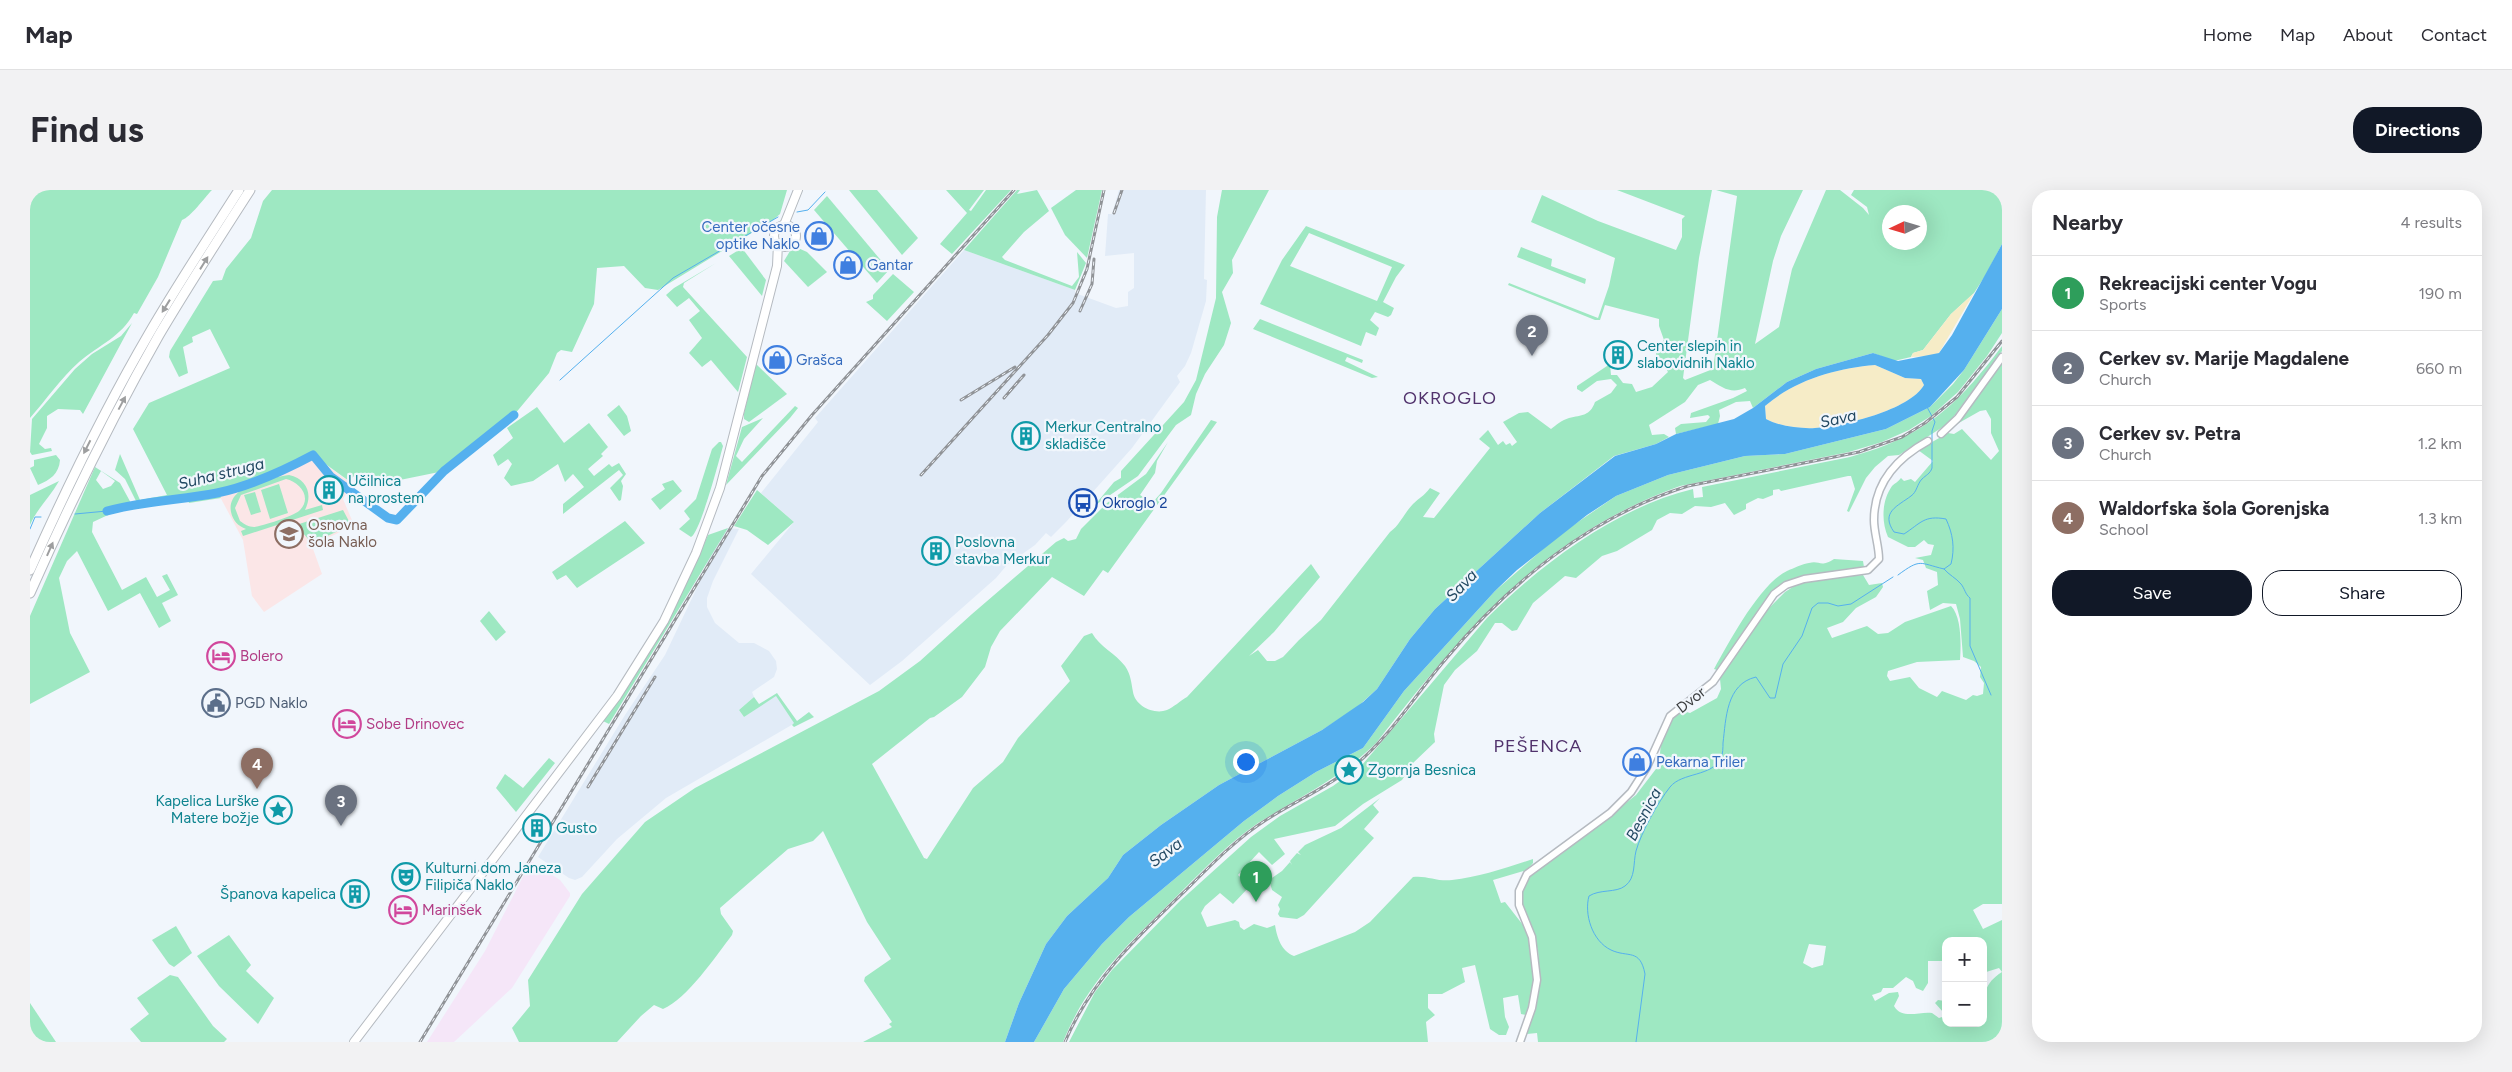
<!DOCTYPE html>
<html lang="en">
<head>
<meta charset="utf-8">
<style>
  :root { --surface:#fff; --page:#f2f2f3; --text:#2b2b33; --muted:#7c7c81; --line:#e1e1e2; --accent:#111827 }
  body { margin:0; font-family:Figtree,sans-serif; background:var(--page); color:var(--text) }
  .controls { position:absolute; right:15px; bottom:15px; display:grid; overflow:hidden; border-radius:10px; box-shadow:0 5px 20px #0002 }
  .controls button { width:45px; height:45px; display:grid; place-items:center; padding:0; border:0; border-bottom:1px solid var(--line); background:var(--surface); color:var(--text); font:25px sans-serif }
  .compass { position:absolute; left:1852px; top:15px; width:45px; height:45px; border-radius:50%; background:var(--surface); box-shadow:0 5px 20px #0002; rotate:266deg }
  .you { position:absolute; left:1215px; top:571px; width:18px; height:18px; margin:-12px; border:4px solid #fff; border-radius:50%; background:#1a73e8; box-shadow:0 0 0 8px #1a73e833 }
  .badge { display:grid; place-items:center; width:32px; height:32px; border-radius:50%; background:var(--accent); color:#fff; font-size:16px; font-weight:700 }
  .pin { position:absolute; translate:-50% -41px; filter:drop-shadow(0 1px 2px #0008) }
  .pin::after { content:''; position:absolute; top:26px; width:18px; height:15px; background:inherit; clip-path:polygon(0 0,100% 0,50% 100%) }
  .list { margin:0; padding:0; list-style:none }
  h2 { display:flex; justify-content:space-between; align-items:center; height:65px; margin:0; padding:0 20px; font-size:21px }
  h2 small { font-size:16px; font-weight:400; color:var(--muted) }
  .list li { display:grid; grid-template-columns:32px 1fr auto; gap:15px; align-items:center; box-sizing:border-box; height:75px; padding:0 20px; border-top:1px solid var(--line) }
  .list b { display:block; font-size:19px; white-space:nowrap }
  .list p { margin:0; font-size:16px; white-space:nowrap; color:var(--muted) }
  .list em { font-size:16px; font-style:normal; color:var(--muted) }
  .actions { display:flex; gap:10px; padding:15px 20px }
  .actions a { flex:1; padding:11px 0; border:1px solid var(--accent); border-radius:20px; text-align:center; font-size:18px; color:var(--accent) }
  .actions .main { background:var(--accent); color:#fff }
  .map { position:relative; flex:none; width:1972px; height:852px; overflow:hidden; border-radius:20px }
  header { display:flex; align-items:center; gap:30px; box-sizing:border-box; height:70px; padding:0 25px; background:var(--surface); border-bottom:1px solid var(--line) }
  header strong { font-size:24px }
  nav { display:flex; gap:28px; margin-inline-start:auto; font-size:18px }
  .intro { display:flex; align-items:center; justify-content:space-between; box-sizing:border-box; height:120px; padding:0 30px }
  h1 { margin:0; font-size:35px }
  .button { padding:12px 22px; border-radius:20px; background:var(--accent); color:#fff; font-size:18px; font-weight:700 }
  main { display:flex; gap:30px; padding:0 30px }
  aside { flex:1; background:var(--surface); border-radius:20px; box-shadow:0 5px 20px #0002 }
  .map>svg:first-child { display:block }
  .commercial { fill:#f5e6f8 }
  .built { fill:#e1ebf7 }
  .education { fill:#fbe6e7 }
  .green { fill:#9ee8c2; fill-rule:evenodd }
  .sand { fill:#f6ecc7 }
  .water { fill:#55b0ee; fill-rule:evenodd }
  .lines { fill:none; stroke-linecap:round; stroke-linejoin:round }
  .stream { stroke:#55b0ee; stroke-width:1 }
  .river { stroke:#55b0ee; stroke-width:9 }
  .tertiary-casing { stroke:#b5bac0; stroke-width:9 }
  .primary-casing { stroke:#b5bac0; stroke-width:10 }
  .motorway-casing { stroke:#b5bac0; stroke-width:11 }
  .tertiary { stroke:#fff; stroke-width:6 }
  .primary { stroke:#fff; stroke-width:8 }
  .motorway { stroke:#fff; stroke-width:9 }
  .rail-casing { stroke:#909397; stroke-width:3 }
  .rail { stroke:#f1f6fc; stroke-width:1; stroke-dasharray:4; stroke-linecap:butt }
  .oneway { fill:#9d9e9f }
  .labels { text-anchor:middle; stroke-width:4.5; stroke-linejoin:round; paint-order:stroke }
  .shop-label { font-size:15px; fill:#366cbe; stroke:#f1f6fc; text-anchor:start }
  .culture-label { font-size:15px; fill:#0d838f; stroke:#f1f6fc; text-anchor:start }
  .transit-label { font-size:15px; fill:#164399; stroke:#f1f6fc; text-anchor:start }
  .education-label { font-size:15px; fill:#785e54; stroke:#f1f6fc; text-anchor:start }
  .hotel-label { font-size:15px; fill:#b23c85; stroke:#f1f6fc; text-anchor:start }
  .street-label { font-size:15px; fill:#3b3d3f; stroke:#f1f6fc }
  .service-label { font-size:15px; fill:#4e5e75; stroke:#f1f6fc; text-anchor:start }
  .water-label { font-size:16px; font-style:italic; fill:#224862; stroke:#f1f6fc }
  .quarter-label { font-size:18px; letter-spacing:1px; fill:#51326c; stroke:#f1f6fc }
</style>
</head>
<body>
<header>
<strong>Map</strong>
<nav><a>Home</a><a>Map</a><a>About</a><a>Contact</a></nav>
</header>
<div class="intro"><h1>Find us</h1><a class="button">Directions</a></div>
<main>
<div class="map">
<svg width="1972" height="852" viewBox="0 0 1972 852">
  <rect width="100%" height="100%" fill="#f1f6fc"/>
  <path class="commercial" d="M 501,671 L 530,690 L 540,703 L 540,706 L 482,798 L 424,852 L 397,852 L 455,761 Z"/>
  <g class="built">
    <path d="M 1089,0 L 1176,0 L 1174,89 L 1177,90 L 1176,111 L 1161,163 L 1155,176 L 1147,186 L 1150,192 L 1102,258 L 1036,332 L 1021,347 L 1016,343 L 1005,355 L 977,375 L 966,388 L 872,471 L 840,495 L 721,384 L 764,332 L 731,303 L 788,232 L 785,228 L 934,60 L 1045,100 L 1045,103 L 1086,118 L 1098,116 L 1098,102 L 1104,98 L 1104,63 L 1075,66 L 1078,24 L 1082,24 Z"/>
    <path d="M 698,338 L 709,339 L 683,391 L 677,408 L 677,417 L 685,433 L 709,453 L 724,453 L 739,461 L 746,471 L 747,479 L 744,487 L 722,502 L 724,507 L 709,520 L 714,527 L 746,505 L 765,533 L 636,608 L 587,649 L 552,687 L 545,690 L 539,688 L 508,667 L 595,525 L 635,465 L 673,385 L 677,372 Z"/>
  </g>
  <path class="education" d="M 283,265 L 322,294 L 313,309 L 324,335 L 282,356 L 292,384 L 234,422 L 222,406 L 213,350 L 188,303 L 246,285 Z"/>
  <g class="green">
    <path d="M 0,0 L 182,0 C 174,8 161,27 152,30 L 128,87 L 107,124 L 104,123 C 91,147 69,155 49,172 C 31,188 16,210 0,228 Z"/>
    <path d="M 242,0 L 757,0 L 750,24 L 743,30 L 628,100 L 615,98 L 594,76 L 567,78 L 564,114 L 542,162 L 531,160 L 527,163 L 519,183 L 484,225 L 433,264 L 414,281 L 360,292 L 332,284 L 325,285 L 319,291 L 283,265 L 246,285 L 188,303 L 191,308 L 159,313 L 158,310 L 168,306 L 107,313 L 95,289 L 85,280 L 90,264 L 110,310 L 137,305 L 103,239 L 119,213 L 200,178 L 180,139 L 162,147 L 163,152 L 153,157 L 158,183 L 149,187 L 139,167 L 140,161 L 183,91 L 192,90 L 196,79 L 221,48 L 233,11 Z"/>
    <path d="M 819,0 L 847,0 L 888,48 L 872,65 Z"/>
    <path d="M 916,0 L 954,0 L 939,20 L 941,21 L 956,0 L 981,0 L 922,64 L 910,54 L 937,23 Z"/>
    <path d="M 987,0 L 990,0 L 987,4 L 1007,0 L 1019,21 L 994,42 L 972,67 L 975,70 L 1042,96 L 1049,87 L 1047,62 L 1056,73 L 1045,100 L 934,60 Z"/>
    <path d="M 1046,0 L 1072,0 L 1057,68 L 1035,45 L 1021,18 Z"/>
    <path d="M 1192,0 L 1239,0 L 1202,70 L 1203,83 L 1192,102 L 1201,133 L 1194,155 L 1175,184 L 1166,204 L 1161,225 L 1146,235 L 1108,286 L 1064,316 L 1084,292 L 1091,288 L 1091,281 L 1154,212 L 1166,190 L 1186,108 L 1187,27 Z"/>
    <path d="M 1587,0 L 1682,0 L 1669,68 L 1653,188 L 1655,190 L 1683,179 L 1707,6 L 1686,0 L 1773,0 L 1751,46 L 1743,71 L 1725,154 L 1749,137 L 1762,79 L 1796,0 L 1810,0 L 1833,18 L 1839,25 L 1837,17 L 1821,5 L 1824,0 L 1972,0 L 1972,54 L 1955,86 L 1944,103 L 1921,124 L 1893,160 L 1883,163 L 1881,167 L 1864,171 L 1843,163 L 1786,179 L 1757,192 L 1723,218 L 1720,211 L 1706,212 L 1689,220 L 1690,226 L 1688,234 L 1646,244 L 1645,238 L 1651,234 L 1676,232 L 1680,227 L 1678,225 L 1660,228 L 1661,223 L 1703,208 L 1717,201 L 1715,198 C 1701,204 1693,198 1680,190 L 1668,195 L 1655,212 L 1619,235 L 1622,245 L 1634,244 L 1639,247 L 1626,254 L 1584,266 L 1510,323 L 1405,419 L 1380,449 L 1347,499 L 1326,518 L 1292,540 L 1189,595 L 1131,635 L 1093,665 L 1078,688 L 1037,726 L 1016,754 L 989,813 L 975,852 L 833,852 L 862,837 L 859,834 L 862,832 L 834,791 L 835,787 L 861,769 L 837,732 L 793,641 L 783,651 L 758,659 L 690,718 L 691,724 L 703,741 L 702,745 C 686,766 657,809 633,819 L 624,815 L 611,826 L 587,852 L 489,852 L 482,838 L 500,816 L 498,790 L 552,704 L 615,632 L 665,598 L 849,501 L 890,471 L 942,424 L 1026,352 L 1034,348 L 1038,351 L 1046,349 L 1051,339 L 1077,313 L 1116,284 L 1138,252 L 1127,271 L 1125,283 L 1110,305 L 1122,313 L 1131,303 L 1181,230 L 1187,232 L 1078,383 L 1073,380 L 1054,406 L 1022,387 L 970,441 L 961,457 L 955,477 L 932,507 L 904,527 L 900,528 L 842,574 L 894,668 L 897,669 L 943,598 L 973,572 L 988,548 L 1040,491 L 1031,476 L 1054,446 L 1062,443 C 1070,457 1085,463 1095,476 C 1101,485 1101,492 1103,502 C 1105,516 1124,525 1137,520 C 1144,517 1150,511 1157,507 L 1281,374 L 1290,387 L 1244,442 L 1219,466 L 1228,460 L 1237,471 L 1245,471 L 1253,467 L 1269,450 L 1291,430 L 1360,342 C 1370,335 1374,323 1383,314 C 1390,307 1393,307 1400,298 L 1410,303 L 1393,327 L 1404,328 L 1460,258 L 1449,249 L 1458,240 L 1468,255 L 1473,251 L 1476,255 L 1480,253 L 1482,256 L 1487,252 L 1473,232 L 1489,223 L 1498,222 L 1521,239 C 1526,235 1532,230 1539,228 C 1552,225 1560,226 1565,212 L 1581,203 L 1587,195 L 1581,189 L 1567,191 L 1552,202 L 1547,199 L 1547,196 L 1580,174 L 1581,185 L 1587,185 L 1593,193 L 1602,194 L 1606,202 L 1622,197 L 1638,182 L 1635,177 L 1628,176 C 1624,165 1626,157 1634,150 L 1629,136 L 1629,129 L 1575,115 L 1570,130 L 1565,130 L 1478,95 L 1479,93 L 1568,128 L 1579,96 L 1585,68 L 1501,32 L 1512,5 L 1568,31 L 1646,60 L 1652,47 L 1652,29 L 1655,26 ZM 1860,22 L 1890,22 L 1890,52 L 1860,52 Z"/>
    <path d="M 797,6 L 859,80 L 847,93 L 784,20 Z"/>
    <path d="M 1276,36 L 1375,75 L 1366,87 L 1353,112 L 1364,118 L 1361,125 L 1358,127 L 1345,122 L 1340,130 L 1349,138 L 1346,146 L 1336,142 L 1331,156 L 1230,114 L 1252,70 ZM 1279,43 L 1362,77 L 1347,111 L 1260,76 Z"/>
    <path d="M 1491,57 L 1522,69 L 1521,76 L 1556,89 L 1555,94 L 1487,67 Z"/>
    <path d="M 712,58 L 736,90 L 732,106 L 699,66 Z"/>
    <path d="M 768,58 L 777,62 L 797,82 L 778,97 L 754,71 L 760,61 Z"/>
    <path d="M 686,73 L 654,93 L 653,97 L 717,167 L 708,202 L 681,170 L 672,177 L 659,163 L 672,148 L 659,130 L 670,121 L 659,108 L 647,117 L 636,105 L 644,98 Z"/>
    <path d="M 863,84 L 884,102 L 857,131 L 836,112 L 843,109 L 843,105 Z"/>
    <path d="M 1972,119 L 1972,143 L 1957,166 L 1928,202 L 1901,226 L 1879,240 L 1852,252 L 1819,262 L 1650,296 C 1513,345 1433,442 1347,552 C 1311,588 1271,606 1228,633 C 1200,652 1176,677 1152,701 C 1104,749 1059,787 1033,852 L 1004,852 L 1034,799 L 1072,754 L 1099,727 L 1214,631 L 1248,606 L 1286,582 L 1333,558 L 1374,501 L 1465,401 L 1529,345 L 1586,306 L 1638,285 L 1715,266 L 1755,264 L 1856,239 L 1900,217 L 1923,194 L 1934,180 Z"/>
    <path d="M 1230,129 L 1333,170 L 1332,173 L 1317,167 L 1315,171 L 1348,187 L 1342,188 L 1223,139 Z"/>
    <path d="M 102,133 L 53,224 L 50,220 L 28,219 L 17,226 L 17,238 L 9,254 L 15,259 L 21,258 L 22,261 L 2,265 L 0,262 L 2,229 L 45,179 L 62,164 L 91,146 Z"/>
    <path d="M 1972,156 L 1972,161 L 1919,233 L 1869,265 L 1858,266 L 1845,277 L 1836,288 L 1819,322 L 1817,321 L 1825,299 L 1821,286 L 1818,286 L 1751,301 L 1749,299 L 1743,300 L 1743,305 L 1733,309 L 1728,308 L 1716,314 L 1716,319 L 1704,325 L 1695,313 L 1681,317 L 1665,316 L 1652,324 L 1640,323 L 1627,330 L 1622,340 L 1587,361 L 1572,366 L 1546,388 L 1535,386 L 1503,413 L 1487,440 L 1482,441 L 1472,433 L 1465,433 L 1447,461 L 1425,480 L 1414,495 L 1404,544 L 1405,552 L 1383,573 L 1372,590 L 1333,614 L 1305,636 L 1244,649 L 1255,664 L 1242,675 L 1229,662 L 1208,685 L 1220,696 L 1203,714 L 1190,703 L 1175,716 L 1171,723 L 1177,737 L 1205,730 L 1209,732 L 1210,737 L 1214,740 L 1224,734 L 1237,738 L 1245,735 C 1247,747 1251,761 1264,766 L 1325,742 L 1340,732 L 1383,687 C 1396,685 1408,692 1422,690 C 1449,687 1476,678 1503,669 L 1503,673 L 1497,680 L 1463,690 L 1471,713 L 1475,712 L 1493,735 L 1499,748 L 1505,790 L 1496,825 L 1491,824 L 1488,805 L 1473,808 L 1475,827 L 1479,837 L 1476,845 L 1469,845 L 1460,839 L 1445,775 L 1432,778 L 1435,792 L 1412,804 L 1398,804 L 1398,818 L 1405,825 L 1396,832 L 1398,852 L 1039,852 L 1065,802 L 1082,780 L 1150,711 L 1221,647 L 1250,626 L 1303,596 L 1332,575 L 1457,428 C 1511,374 1587,317 1663,299 L 1664,308 L 1673,307 L 1672,297 L 1820,267 C 1894,247 1927,216 1972,156 Z"/>
    <path d="M 1972,173 L 1972,714 L 1953,714 L 1943,720 L 1953,739 L 1972,730 L 1972,852 L 1508,852 L 1507,843 L 1497,844 L 1510,792 L 1508,760 L 1492,716 L 1492,701 L 1498,688 L 1508,678 L 1530,665 L 1606,605 L 1629,575 L 1631,552 L 1643,528 L 1650,520 L 1660,523 L 1687,508 L 1691,499 L 1690,489 L 1699,475 L 1735,422 L 1755,402 L 1766,395 L 1782,390 L 1833,385 L 1839,395 L 1852,393 L 1853,397 L 1846,407 L 1826,418 L 1813,432 L 1797,438 L 1802,448 L 1837,436 L 1848,444 L 1858,443 L 1875,432 L 1921,416 C 1932,427 1931,456 1930,470 L 1887,472 L 1858,481 L 1857,486 L 1860,491 L 1880,487 L 1889,498 L 1907,507 L 1912,501 L 1936,510 L 1943,505 L 1947,506 L 1953,504 L 1954,493 L 1950,487 L 1951,477 L 1944,471 L 1933,467 L 1930,429 L 1926,414 L 1913,413 L 1900,420 L 1897,401 L 1908,395 L 1907,382 L 1896,378 L 1893,370 L 1885,368 L 1901,365 L 1904,355 L 1898,354 L 1894,350 L 1885,357 L 1878,357 L 1858,347 C 1851,331 1852,310 1862,296 C 1865,293 1868,292 1871,288 L 1874,291 L 1881,289 L 1885,292 L 1903,271 L 1888,260 L 1918,243 L 1924,244 L 1932,239 L 1961,270 L 1969,261 L 1961,243 L 1961,229 L 1956,220 L 1950,221 L 1927,234 ZM 1916,751 L 1953,751 L 1953,783 L 1969,778 L 1972,782 C 1951,795 1953,811 1953,833 L 1916,833 L 1915,811 L 1908,810 L 1905,813 L 1913,822 L 1912,827 L 1909,828 L 1902,823 C 1890,821 1872,830 1864,816 L 1869,806 L 1868,802 L 1859,803 L 1845,811 L 1842,805 L 1851,802 L 1853,798 L 1863,798 L 1876,787 L 1883,791 L 1886,798 L 1893,801 L 1898,793 L 1898,771 L 1912,771 L 1916,782 ZM 1779,754 L 1796,756 L 1793,775 L 1782,778 L 1773,773 Z"/>
    <path d="M 726,174 L 757,204 L 719,232 L 714,229 L 714,223 Z"/>
    <path d="M 589,215 L 597,226 L 601,241 L 594,246 L 577,225 Z"/>
    <path d="M 765,216 L 768,218 L 760,228 L 696,295 L 712,237 L 733,228 L 714,249 L 706,266 L 712,272 Z"/>
    <path d="M 507,217 L 534,253 L 559,233 L 578,257 L 571,264 L 573,266 L 558,279 L 564,286 L 579,274 L 582,277 L 589,273 L 596,284 L 591,291 L 593,296 L 591,310 L 589,311 L 580,298 L 593,285 L 589,280 L 533,324 L 533,314 L 554,297 L 543,284 L 535,292 L 528,274 L 503,291 L 481,296 L 474,288 L 482,274 L 478,269 L 468,276 L 463,265 L 483,248 L 477,238 Z"/>
    <path d="M 689,252 L 691,252 L 693,256 C 689,271 670,343 661,347 L 649,339 L 660,329 L 654,321 L 666,309 L 682,259 Z"/>
    <path d="M 26,265 L 30,270 C 29,284 20,290 8,295 L 0,278 L 4,276 L 4,270 Z"/>
    <path d="M 65,277 L 90,293 L 102,315 L 80,319 L 78,325 L 63,332 L 62,342 L 92,400 L 116,387 L 127,407 L 140,400 L 132,386 L 137,384 L 148,405 L 132,413 L 141,431 L 129,438 L 110,403 L 78,421 L 47,361 L 37,371 L 29,388 L 40,443 L 60,482 L 0,514 L 0,426 ZM 71,281 L 85,291 L 81,296 L 73,299 L 66,290 Z"/>
    <path d="M 259,285 C 277,289 283,304 275,320 L 292,315 L 293,320 L 213,346 L 211,341 L 216,339 C 208,336 203,331 201,322 C 196,296 240,288 259,285 ZM 256,289 C 270,292 283,308 269,321 C 263,326 233,336 224,337 C 219,337 214,334 210,331 L 205,318 L 211,305 Z"/>
    <path d="M 643,290 L 652,301 L 630,320 L 621,309 L 635,299 L 632,294 Z"/>
    <path d="M 29,291 C 20,307 6,320 0,335 L 0,305 Z"/>
    <path d="M 249,294 L 258,323 L 240,329 L 231,300 Z"/>
    <path d="M 727,300 L 764,332 L 738,355 L 717,340 L 704,336 Z"/>
    <path d="M 225,302 L 231,322 L 221,325 L 214,305 Z"/>
    <path d="M 313,320 L 321,335 L 291,349 L 279,350 L 266,335 Z"/>
    <path d="M 595,331 L 615,353 L 547,398 L 536,385 L 527,390 L 522,382 Z"/>
    <path d="M 698,338 L 579,534 L 573,531 C 617,474 649,410 678,345 Z"/>
    <path d="M 1804,369 L 1833,371 L 1834,377 C 1800,384 1763,381 1738,407 L 1687,480 L 1684,479 C 1700,451 1729,395 1757,381 C 1764,378 1772,374 1779,373 C 1790,370 1790,378 1804,369 Z"/>
    <path d="M 459,421 L 476,442 L 466,451 L 450,431 Z"/>
    <path d="M 747,503 L 767,531 L 779,522 L 784,527 L 764,537 L 762,535 L 764,533 L 746,506 L 714,527 L 709,520 L 724,507 L 729,514 Z"/>
    <path d="M 519,568 L 525,573 L 486,622 L 466,598 L 475,584 L 493,598 Z"/>
    <path d="M 1350,608 L 1343,615 L 1349,622 L 1334,639 L 1344,648 L 1274,725 L 1267,729 L 1250,727 L 1248,724 L 1250,719 L 1248,715 L 1252,707 L 1242,700 L 1239,690 L 1252,681 L 1260,672 L 1262,675 L 1260,671 L 1267,663 L 1271,665 L 1268,662 L 1275,655 L 1311,638 Z"/>
    <path d="M 146,736 L 162,763 L 144,777 L 139,774 L 122,750 Z"/>
    <path d="M 199,745 L 221,775 L 216,781 L 244,808 L 228,834 L 189,796 L 167,766 Z"/>
    <path d="M 140,785 L 148,787 L 183,836 L 197,849 L 194,852 L 111,852 L 100,839 L 119,824 L 107,808 Z"/>
    <path d="M 0,813 L 26,852 L 4,852 L 0,844 Z"/>
  </g>
  <g class="sand">
    <path d="M 1944,103 L 1909,163 L 1900,166 L 1881,167 L 1883,163 L 1893,160 L 1921,124 Z"/>
    <path d="M 1845,175 L 1875,188 L 1891,189 L 1894,195 C 1880,220 1813,236 1785,238 C 1771,239 1748,236 1736,229 L 1735,216 C 1765,190 1807,178 1845,175 Z"/>
  </g>
  <path class="water" d="M 1972,54 L 1972,119 L 1934,180 L 1900,217 L 1856,239 L 1755,264 L 1715,266 L 1638,285 L 1586,306 L 1557,325 L 1487,380 L 1465,401 L 1374,501 L 1333,558 L 1286,582 L 1248,606 L 1214,631 L 1099,727 L 1072,754 L 1034,799 L 1004,852 L 975,852 L 989,813 L 1016,754 L 1037,726 L 1078,688 L 1093,665 L 1131,635 L 1189,595 L 1292,540 L 1333,512 L 1347,499 L 1380,449 L 1405,419 L 1510,323 L 1585,266 L 1626,254 L 1646,244 L 1704,229 L 1723,218 L 1757,192 L 1786,179 L 1843,163 L 1868,171 L 1909,163 L 1922,145 ZM 1845,175 L 1875,188 L 1891,189 L 1894,195 C 1880,220 1813,236 1785,238 C 1771,239 1748,236 1736,229 L 1735,216 C 1765,190 1807,178 1845,175 Z"/>
  <g class="lines">
    <g class="stream">
      <path d="M 767,22 L 778,20 L 795,2"/>
      <path d="M 530,190 L 643,88 L 748,27"/>
      <path d="M 45,324 L 77,321"/>
      <path d="M 0,339 L 5,327 L 11,327"/>
      <path d="M 1914,379 C 1919,385 1926,388 1931,394 C 1935,399 1935,404 1940,408 L 1940,456 L 1961,505"/>
      <path d="M 1868,385 C 1891,368 1889,373 1914,379 L 1921,374 C 1925,358 1923,344 1916,329 C 1894,325 1891,333 1874,344 L 1864,342 C 1850,322 1868,316 1881,306 C 1887,302 1887,294 1892,289 C 1896,285 1900,284 1902,278 L 1902,241 L 1905,232 L 1897,217"/>
      <path d="M 1606,852 L 1615,784 C 1610,758 1598,768 1581,760 C 1562,751 1554,724 1559,706 C 1570,699 1586,703 1595,696 C 1606,688 1603,673 1606,661 C 1611,643 1628,612 1640,597 C 1652,582 1682,587 1691,568 C 1693,564 1693,557 1693,553 C 1696,529 1696,494 1726,487 L 1740,508 L 1745,508 L 1753,474 L 1772,446 L 1782,418 L 1788,413 L 1798,413 L 1808,416 L 1821,414 L 1863,387"/>
    </g>
    <path class="river" d="M 77,321 C 113,311 150,310 187,303 C 221,296 253,281 283,265 L 301,287 L 358,328 L 367,330 L 414,281 L 484,225"/>
    <defs>
      <g id="tertiary">
        <path d="M 1911,244 L 1928,228 L 1972,167"/>
        <path d="M 1490,852 L 1502,818 L 1507,790 L 1502,747 L 1489,715 L 1489,701 L 1497,684 L 1580,623 L 1601,602 L 1617,577 L 1640,526 L 1683,492 L 1744,404 L 1756,395 L 1774,389 L 1838,380 L 1849,369 C 1849,356 1844,343 1844,330 C 1844,293 1867,268 1898,251"/>
      </g>
      <g id="primary">
        <path d="M 754,35 L 768,0"/>
        <circle cx="755" cy="46" r="11"/>
        <path d="M 324,852 L 587,506 L 634,431 L 666,363 L 690,298 L 747,76 L 748,53"/>
      </g>
      <g id="motorway">
        <path d="M 0,380 C 36,299 75,219 120,142 C 148,94 179,47 209,0"/>
        <path d="M 0,403 C 39,315 81,229 129,145 C 158,96 189,48 220,0"/>
      </g>
    </defs>
    <use href="#tertiary" class="tertiary-casing"/>
    <use href="#primary" class="primary-casing"/>
    <use href="#motorway" class="motorway-casing"/>
    <use href="#tertiary" class="tertiary"/>
    <use href="#primary" class="primary"/>
    <use href="#motorway" class="motorway"/>
    <defs>
      <g id="rail">
        <path d="M 1084,23 L 1092,0"/>
        <path d="M 1050,121 L 1062,94 L 1064,69"/>
        <path d="M 974,208 L 994,185"/>
        <path d="M 931,210 L 985,177"/>
        <path d="M 891,285 L 1018,145 L 1043,113 L 1057,79 L 1074,0"/>
        <path d="M 558,597 L 625,487"/>
        <path d="M 390,852 L 732,286 L 782,225 L 984,0"/>
        <path d="M 1035,852 C 1061,790 1108,746 1156,700 C 1181,675 1206,649 1236,630 C 1265,611 1297,598 1324,576 C 1360,547 1385,505 1415,470 C 1479,393 1561,326 1658,296 L 1829,262 L 1872,247 L 1895,233 L 1927,207 L 1972,151"/>
      </g>
    </defs>
    <use href="#rail" class="rail-casing"/>
    <use href="#rail" class="rail"/>
  </g>
  <defs><path id="oneway-solid" d="M-6-.8H1V-3.2L6.5 0L1 3.2V.8H-6Z" transform="scale(1.25)"/></defs>
  <g class="oneway">
    <use href="#oneway-solid" transform="translate(174 73) rotate(-58)"/>
    <use href="#oneway-solid" transform="translate(136 116) rotate(122)"/>
    <use href="#oneway-solid" transform="translate(92 213) rotate(-62)"/>
    <use href="#oneway-solid" transform="translate(57 257) rotate(117)"/>
    <use href="#oneway-solid" transform="translate(20 359) rotate(-66)"/>
  </g>
  <defs>
    <symbol id="shop-ring" viewBox="-11 -11 22 22"><circle r="9.5" fill="#f1f6fc" stroke="#3f7fe0" stroke-width="1.5"/><path d="M-5-2.5h2.3a2.7 3.5 0 0 1 5.4 0H5L5.5 6h-11ZM-1.5-2.5h3a1.5 2.3 0 0 0-3 0Z" fill="#3f7fe0"/></symbol>
    <symbol id="building-ring" viewBox="-11 -11 22 22"><circle r="9.5" fill="#f1f6fc" stroke="#0f9aa8" stroke-width="1.5"/><path d="M-4-6H4V6H1V3H-1V6H-4ZM-2.5-4.3h1.7v1.8h-1.7ZM.8-4.3h1.7v1.8H.8ZM-2.5-1h1.7V.8h-1.7ZM.8-1h1.7V.8H.8Z" fill="#0f9aa8"/></symbol>
    <symbol id="bus-ring" viewBox="-11 -11 22 22"><circle r="9.5" fill="#f1f6fc" stroke="#1a4fb4" stroke-width="1.5"/><path d="M-5-6H5V4H4V6H2V4H-2V6H-4V4H-5ZM-3.5-4V0h7V-4ZM-3.5 1.2v1.5H-2V1.2ZM2 1.2v1.5H3.5V1.2Z" fill="#1a4fb4"/></symbol>
    <symbol id="school-ring" viewBox="-11 -11 22 22"><circle r="9.5" fill="#f1f6fc" stroke="#8d6e63" stroke-width="1.5"/><path d="M0-5L7-2L0 1L-7-2ZM-4 1L0 2.5L4 1V4Q0 6-4 4Z" fill="#8d6e63"/></symbol>
    <symbol id="hotel-ring" viewBox="-11 -11 22 22"><circle r="9.5" fill="#f1f6fc" stroke="#d1479c" stroke-width="1.5"/><path d="M-6-4.5h1.5V1H6V5H4.5V3h-9V5H-6ZM-4 0a1.8 1.8 0 1 1 3.6 0ZM.5 0V-2.5h3Q6-2.5 6 0Z" fill="#d1479c"/></symbol>
    <symbol id="civic-ring" viewBox="-11 -11 22 22"><circle r="9.5" fill="#f1f6fc" stroke="#5c6f8a" stroke-width="1.5"/><path d="M-.6-6.5H3V-4.5H.6V-3L4-1V1h2V6H-6V1h2V-1L-.6-3ZM-1.2 2.5V6h2.4V2.5Z" fill="#5c6f8a"/></symbol>
    <symbol id="sight-ring" viewBox="-11 -11 22 22"><circle r="9.5" fill="#f1f6fc" stroke="#0f9aa8" stroke-width="1.5"/><path d="M0-6L1.8-2.2L6-1.7L2.9 1.2L3.7 5.4L0 3.3L-3.7 5.4L-2.9 1.2L-6-1.7L-1.8-2.2Z" fill="#0f9aa8"/></symbol>
    <symbol id="theatre-ring" viewBox="-11 -11 22 22"><circle r="9.5" fill="#f1f6fc" stroke="#0f9aa8" stroke-width="1.5"/><path d="M-5-5.5Q0-4 5-5.5V0Q5 5 0 6Q-5 5-5 0ZM-3.3-2.5H-1v1.5H-3.3ZM1-2.5H3.3v1.5H1ZM-2.8 1Q0 5.5 2.8 1Z" fill="#0f9aa8"/></symbol>
  </defs>
  <g fill-rule="evenodd">
    <use href="#shop-ring" x="773" y="30" width="32" height="32"/>
    <use href="#shop-ring" x="802" y="59" width="32" height="32"/>
    <use href="#building-ring" x="1572" y="149" width="32" height="32"/>
    <use href="#shop-ring" x="731" y="154" width="32" height="32"/>
    <use href="#building-ring" x="980" y="230" width="32" height="32"/>
    <use href="#building-ring" x="283" y="284" width="32" height="32"/>
    <use href="#bus-ring" x="1037" y="297" width="32" height="32"/>
    <use href="#school-ring" x="243" y="328" width="32" height="32"/>
    <use href="#building-ring" x="890" y="345" width="32" height="32"/>
    <use href="#hotel-ring" x="175" y="450" width="32" height="32"/>
    <use href="#civic-ring" x="170" y="497" width="32" height="32"/>
    <use href="#hotel-ring" x="301" y="518" width="32" height="32"/>
    <use href="#shop-ring" x="1591" y="556" width="32" height="32"/>
    <use href="#sight-ring" x="1303" y="564" width="32" height="32"/>
    <use href="#sight-ring" x="232" y="604" width="32" height="32"/>
    <use href="#building-ring" x="491" y="622" width="32" height="32"/>
    <use href="#theatre-ring" x="360" y="671" width="32" height="32"/>
    <use href="#building-ring" x="309" y="688" width="32" height="32"/>
    <use href="#hotel-ring" x="357" y="704" width="32" height="32"/>
  </g>
  <g class="labels">
    <g class="shop-label">
      <text x="770" y="42" text-anchor="end">Center očesne<tspan x="770" dy="17">optike Naklo</tspan></text>
      <text x="837" y="80">Gantar</text>
      <text x="766" y="175">Grašca</text>
      <text x="1626" y="577">Pekarna Triler</text>
    </g>
    <g class="culture-label">
      <text x="1607" y="161">Center slepih in<tspan x="1607" dy="17">slabovidnih Naklo</tspan></text>
      <text x="1015" y="242">Merkur Centralno<tspan x="1015" dy="17">skladišče</tspan></text>
      <text x="318" y="296">Učilnica<tspan x="318" dy="17">na prostem</tspan></text>
      <text x="925" y="357">Poslovna<tspan x="925" dy="17">stavba Merkur</tspan></text>
      <text x="1338" y="585">Zgornja Besnica</text>
      <text x="229" y="616" text-anchor="end">Kapelica Lurške<tspan x="229" dy="17">Matere božje</tspan></text>
      <text x="526" y="643">Gusto</text>
      <text x="395" y="683">Kulturni dom Janeza<tspan x="395" dy="17">Filipiča Naklo</tspan></text>
      <text x="306" y="709" text-anchor="end">Španova kapelica</text>
    </g>
    <g class="transit-label">
      <text x="1072" y="318">Okroglo 2</text>
    </g>
    <g class="education-label">
      <text x="278" y="340">Osnovna<tspan x="278" dy="17">šola Naklo</tspan></text>
    </g>
    <g class="hotel-label">
      <text x="210" y="471">Bolero</text>
      <text x="336" y="539">Sobe Drinovec</text>
      <text x="392" y="725">Marinšek</text>
    </g>
    <g class="street-label">
      <text transform="translate(1661 510) rotate(-38)" y="5">Dvor</text>
    </g>
    <g class="service-label">
      <text x="205" y="518">PGD Naklo</text>
    </g>
    <g class="water-label">
      <text transform="translate(1808 228) rotate(-12)" y="6">Sava</text>
      <text transform="translate(191 283) rotate(-14)" y="6">Suha struga</text>
      <text transform="translate(1431 395) rotate(-46)" y="6">Sava</text>
      <text transform="translate(1613 624) rotate(-62)" y="6">Besnica</text>
      <text transform="translate(1135 662) rotate(-37)" y="6">Sava</text>
    </g>
    <g class="quarter-label">
      <text x="1420" y="214">OKROGLO</text>
      <text x="1508" y="562">PEŠENCA</text>
    </g>
  </g>
</svg>
<div class="controls">
<button>+</button>
<button>−</button>
</div>
<svg class="compass" viewBox="-18 -18 36 36"><path d="M0-13l5 13h-10z" fill="#e53935"/><path d="M0 13l5-13h-10z" fill="#7c7c81"/></svg>
<div class="you"></div>
<div class="pin badge" style="left:1226px;top:712px;background:#2e9e5b">1</div>
<div class="pin badge" style="left:1502px;top:166px;background:#6b7280">2</div>
<div class="pin badge" style="left:311px;top:636px;background:#6b7280">3</div>
<div class="pin badge" style="left:227px;top:599px;background:#8d6e63">4</div>
</div>
<aside>
<h2>Nearby<small>4 results</small></h2>
<ul class="list">
<li><span class="badge" style="background:#2e9e5b">1</span><div><b>Rekreacijski center Vogu</b><p>Sports</p></div><em>190 m</em></li>
<li><span class="badge" style="background:#6b7280">2</span><div><b>Cerkev sv. Marije Magdalene</b><p>Church</p></div><em>660 m</em></li>
<li><span class="badge" style="background:#6b7280">3</span><div><b>Cerkev sv. Petra</b><p>Church</p></div><em>1.2 km</em></li>
<li><span class="badge" style="background:#8d6e63">4</span><div><b>Waldorfska šola Gorenjska</b><p>School</p></div><em>1.3 km</em></li>
</ul>
<div class="actions"><a class="main">Save</a><a>Share</a></div>
</aside>
</main>
</body>
</html>
